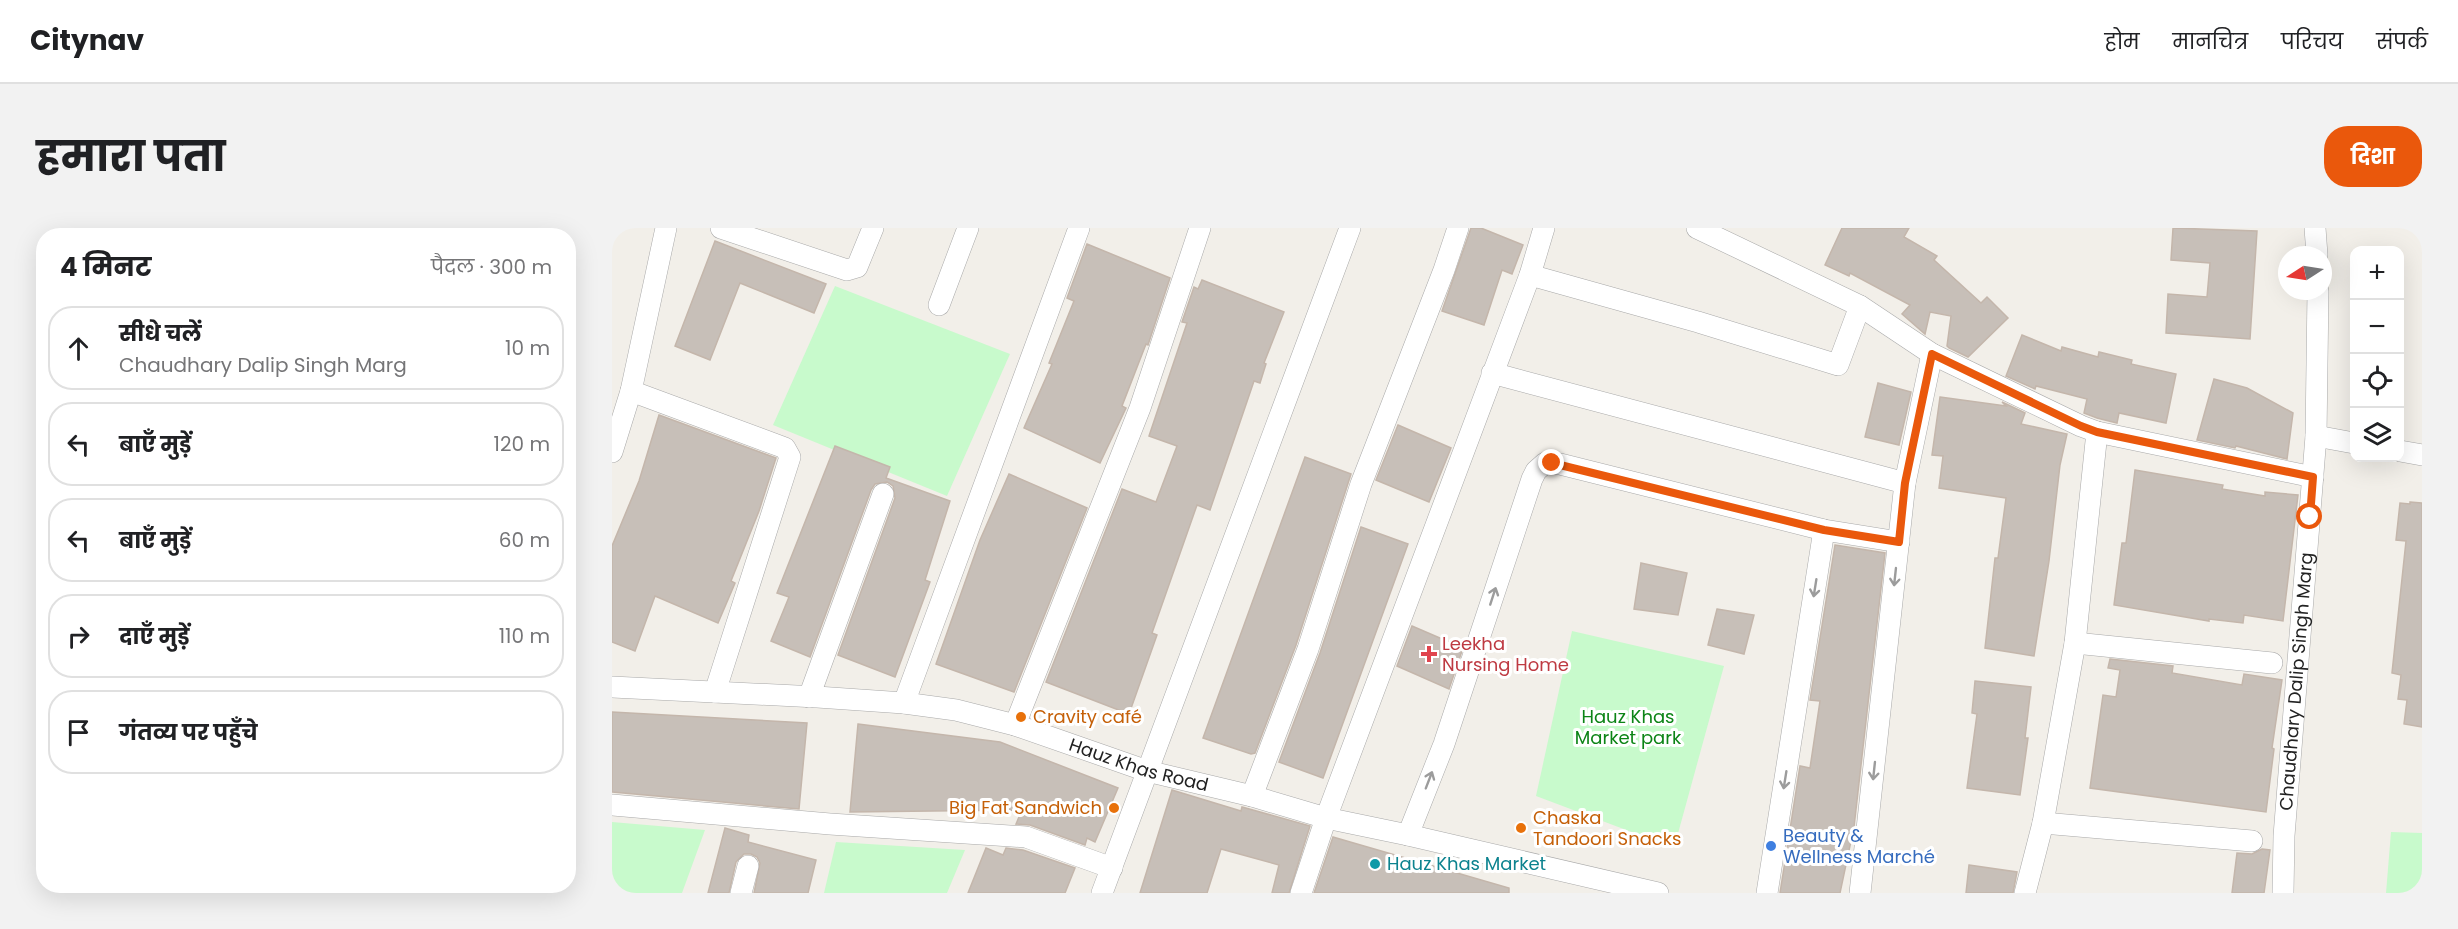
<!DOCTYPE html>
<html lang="hi">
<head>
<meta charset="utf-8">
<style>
  :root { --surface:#fff; --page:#f2f2f2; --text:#202124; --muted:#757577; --line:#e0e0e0; --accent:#ea580c }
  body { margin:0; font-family:Poppins,"Noto Sans Devanagari",sans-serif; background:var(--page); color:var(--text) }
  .controls { position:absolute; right:18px; top:18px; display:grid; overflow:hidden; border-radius:12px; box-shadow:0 6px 24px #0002 }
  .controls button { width:54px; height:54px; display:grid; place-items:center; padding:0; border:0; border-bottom:2px solid var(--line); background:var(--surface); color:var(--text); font:30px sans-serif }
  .compass { position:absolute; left:1666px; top:18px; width:54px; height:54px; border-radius:50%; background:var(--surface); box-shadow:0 6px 24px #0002; rotate:258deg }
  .stop { position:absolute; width:18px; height:18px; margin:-14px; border:4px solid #ea580c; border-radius:50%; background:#fff }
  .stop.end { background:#ea580c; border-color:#fff; box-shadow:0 2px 6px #0008 }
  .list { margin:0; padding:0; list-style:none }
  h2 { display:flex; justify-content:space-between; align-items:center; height:78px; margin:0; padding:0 24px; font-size:26px }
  h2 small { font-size:20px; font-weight:400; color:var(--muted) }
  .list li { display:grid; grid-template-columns:39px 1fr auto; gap:18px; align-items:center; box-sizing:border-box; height:84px; margin:0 12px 12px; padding:0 12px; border:2px solid var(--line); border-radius:24px }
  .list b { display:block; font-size:22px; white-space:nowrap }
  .list p { margin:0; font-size:20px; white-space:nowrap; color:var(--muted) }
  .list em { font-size:20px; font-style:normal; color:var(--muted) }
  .icon { flex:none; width:33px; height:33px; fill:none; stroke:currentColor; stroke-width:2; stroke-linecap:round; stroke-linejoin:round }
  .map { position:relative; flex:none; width:1810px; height:665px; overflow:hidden; border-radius:24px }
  header { display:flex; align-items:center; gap:36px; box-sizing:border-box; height:84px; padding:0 30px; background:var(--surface); border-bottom:2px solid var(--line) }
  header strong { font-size:28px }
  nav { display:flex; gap:33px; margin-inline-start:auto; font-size:21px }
  .intro { display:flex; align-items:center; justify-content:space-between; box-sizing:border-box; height:144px; padding:0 36px }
  h1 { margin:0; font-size:42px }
  .button { padding:15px 27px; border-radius:24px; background:var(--accent); color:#fff; font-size:21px; font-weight:700 }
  main { display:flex; gap:36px; padding:0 36px }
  aside { flex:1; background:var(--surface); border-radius:24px; box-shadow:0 6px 24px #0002 }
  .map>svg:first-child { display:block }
  .park { fill:#c8facc }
  .building { fill:#c7bfb8; stroke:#c4b6ab; stroke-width:1.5 }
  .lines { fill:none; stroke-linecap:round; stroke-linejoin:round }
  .minor-casing { stroke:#a9a9a9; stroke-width:22 }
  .minor { stroke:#fff; stroke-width:21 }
  .oneway { stroke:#9c9c9c }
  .route { stroke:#ea580c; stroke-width:8 }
  .health-dot { fill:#e0444e; stroke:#fff; stroke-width:2 }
  .food-dot { fill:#e8710a; stroke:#fff; stroke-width:2 }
  .shop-dot { fill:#3f7fe0; stroke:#fff; stroke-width:2 }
  .culture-dot { fill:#0f9aa8; stroke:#fff; stroke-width:2 }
  .labels { text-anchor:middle; stroke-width:6; stroke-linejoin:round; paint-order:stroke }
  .health-label { font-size:18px; fill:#be3a42; stroke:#fff; text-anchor:start }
  .street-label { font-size:18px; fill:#222; stroke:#fff }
  .food-label { font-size:18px; fill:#c56008; stroke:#fff; text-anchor:start }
  .park-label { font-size:18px; fill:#0c8416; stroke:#fff }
  .shop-label { font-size:18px; fill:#366cbe; stroke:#fff; text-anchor:start }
  .culture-label { font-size:18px; fill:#0d838f; stroke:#fff; text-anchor:start }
</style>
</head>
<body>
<header>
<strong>Citynav</strong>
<nav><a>होम</a><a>मानचित्र</a><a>परिचय</a><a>संपर्क</a></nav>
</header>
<div class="intro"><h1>हमारा पता</h1><a class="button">दिशा</a></div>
<main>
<aside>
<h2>4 मिनट<small>पैदल · 300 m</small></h2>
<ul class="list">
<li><svg class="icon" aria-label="ahead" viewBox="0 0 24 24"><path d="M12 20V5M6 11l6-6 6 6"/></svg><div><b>सीधे चलें</b><p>Chaudhary Dalip Singh Marg</p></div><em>10 m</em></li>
<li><svg class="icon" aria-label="left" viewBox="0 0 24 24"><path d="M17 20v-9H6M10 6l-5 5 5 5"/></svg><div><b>बाएँ मुड़ें</b></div><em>120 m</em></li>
<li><svg class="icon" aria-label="left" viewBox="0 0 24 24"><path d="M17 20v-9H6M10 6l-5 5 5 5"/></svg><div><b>बाएँ मुड़ें</b></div><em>60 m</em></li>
<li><svg class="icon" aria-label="right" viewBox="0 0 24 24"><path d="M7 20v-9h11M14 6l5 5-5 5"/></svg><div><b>दाएँ मुड़ें</b></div><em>110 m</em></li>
<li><svg class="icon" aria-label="arrive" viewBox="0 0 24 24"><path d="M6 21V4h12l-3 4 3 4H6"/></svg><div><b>गंतव्य पर पहुँचे</b></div></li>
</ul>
</aside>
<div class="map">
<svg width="1810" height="665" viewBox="0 0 1810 665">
  <rect width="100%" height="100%" fill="#f2efe9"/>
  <g class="park">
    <path d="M 223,58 L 398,126 L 335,268 L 161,197 Z"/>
    <path d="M 960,403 L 1112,438 L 1062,620 L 924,568 Z"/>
    <path d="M 0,594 L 93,602 L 70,665 L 0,665 Z"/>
    <path d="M 1779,604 L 1810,605 L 1810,665 L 1774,665 Z"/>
    <path d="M 224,614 L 353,622 L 335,665 L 212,665 Z"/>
  </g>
  <g class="building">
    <path d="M 859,0 L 869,0 L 911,17 L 900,46 L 890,42 L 872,97 L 830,83 Z"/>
    <path d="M 1230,0 L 1297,0 L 1292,9 L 1325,28 L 1322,32 L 1369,75 L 1375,69 L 1396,90 L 1356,129 L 1337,120 L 1335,118 L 1339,88 L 1318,84 L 1313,106 L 1290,86 L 1298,77 L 1238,45 L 1237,48 L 1213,37 Z"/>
    <path d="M 1561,0 L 1645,3 L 1638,111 L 1554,105 L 1556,66 L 1595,69 L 1598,35 L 1559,32 Z"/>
    <path d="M 103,13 L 214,56 L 202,85 L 128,55 L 98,132 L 63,118 Z"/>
    <path d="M 475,16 L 558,50 L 536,117 L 534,116 L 510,178 L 514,180 L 488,235 L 412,200 L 440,136 L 437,135 L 462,73 L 455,70 Z"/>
    <path d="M 590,52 L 672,84 L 652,135 L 654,136 L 648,155 L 642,153 L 598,282 L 585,277 L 540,405 L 545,407 L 517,486 L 434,454 L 510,261 L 544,274 L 565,218 L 537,208 L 575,95 L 570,94 L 582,59 L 586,61 Z"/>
    <path d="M 1410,107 L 1449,123 L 1450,119 L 1486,129 L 1487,124 L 1520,132 L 1519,136 L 1564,146 L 1554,195 L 1507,185 L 1505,195 L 1485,190 L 1472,185 L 1475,171 L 1424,158 L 1423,161 L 1394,148 Z"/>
    <path d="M 1602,151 L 1635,160 L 1681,185 L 1675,231 L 1624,218 L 1623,220 L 1585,212 Z"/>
    <path d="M 1266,155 L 1299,164 L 1287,217 L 1253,209 Z"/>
    <path d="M 1328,169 L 1394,178 L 1390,174 L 1413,185 L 1409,196 L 1455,206 L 1448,237 L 1437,333 L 1422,428 L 1373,420 L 1383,330 L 1386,330 L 1394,270 L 1327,260 L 1331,228 L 1320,227 Z"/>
    <path d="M 47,187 L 164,230 L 147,283 L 119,353 L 123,355 L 106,395 L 43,368 L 23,423 L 0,414 L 0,318 L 27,253 Z"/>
    <path d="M 786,197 L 839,220 L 817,274 L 764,252 Z"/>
    <path d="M 223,218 L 278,239 L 274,250 L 338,273 L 313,352 L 318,354 L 283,449 L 226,427 L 283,270 L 281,258 L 275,254 L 263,256 L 259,262 L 198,429 L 159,413 L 177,369 L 165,365 Z"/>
    <path d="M 693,229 L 739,246 L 684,417 L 643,525 L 639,526 L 591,510 Z"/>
    <path d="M 1523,242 L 1611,257 L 1610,261 L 1653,268 L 1653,264 L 1686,267 L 1671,393 L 1632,387 L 1631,395 L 1597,391 L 1597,393 L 1502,377 L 1510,315 L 1514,315 Z"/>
    <path d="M 397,246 L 475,280 L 402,464 L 324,436 L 368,312 Z"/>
    <path d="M 1798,274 L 1810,275 L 1810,499 L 1792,496 L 1795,472 L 1786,471 L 1789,447 L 1780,445 L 1794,313 L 1784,312 L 1788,275 L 1798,276 Z"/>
    <path d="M 749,299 L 796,316 L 711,550 L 667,534 L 708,425 Z"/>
    <path d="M 1223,317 L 1273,325 L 1242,599 L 1228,665 L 1168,665 L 1188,538 L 1198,540 L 1208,473 L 1198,472 Z"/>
    <path d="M 1029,335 L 1075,345 L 1066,387 L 1022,381 Z"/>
    <path d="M 1105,381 L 1142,387 L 1132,426 L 1096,417 Z"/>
    <path d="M 800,398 L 851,420 L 837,461 L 785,438 Z"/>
    <path d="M 1498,431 L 1561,438 L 1560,445 L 1630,457 L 1632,446 L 1670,452 L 1660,520 L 1662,521 L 1654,584 L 1478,560 L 1491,467 L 1504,469 L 1508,442 L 1496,440 Z"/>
    <path d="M 1363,453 L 1419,459 L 1413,510 L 1416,510 L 1408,567 L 1355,560 L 1365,486 L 1360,485 Z"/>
    <path d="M 0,484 L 195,495 L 187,581 L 0,564 Z"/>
    <path d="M 246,496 L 388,514 L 506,560 L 483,614 L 475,610 L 473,617 L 418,597 L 404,596 L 410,582 L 238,584 Z"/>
    <path d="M 560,562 L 629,583 L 630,579 L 698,598 L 677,665 L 660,665 L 667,637 L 609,621 L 595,665 L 528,665 Z"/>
    <path d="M 113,600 L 137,607 L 136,614 L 204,632 L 196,665 L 142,665 L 148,635 L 145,629 L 139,626 L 132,626 L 124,634 L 117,665 L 96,665 Z"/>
    <path d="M 721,609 L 897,660 L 897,665 L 702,665 Z"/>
    <path d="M 374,620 L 391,627 L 394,620 L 411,622 L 463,640 L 453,665 L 356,665 Z"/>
    <path d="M 1650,621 L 1658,622 L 1652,665 L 1620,665 L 1625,625 L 1640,626 Z"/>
    <path d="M 1357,637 L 1405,644 L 1401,665 L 1354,665 Z"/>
  </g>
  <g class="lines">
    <defs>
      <g id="minor">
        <path d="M 109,0 L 235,42 L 245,39 L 261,0"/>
        <path d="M 1085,0 L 1248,78 L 1320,126 L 1469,198 L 1485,204 L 1701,249"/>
        <path d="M 1703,0 L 1705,27"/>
        <path d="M 918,47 L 1086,94 L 1226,137 L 1248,78"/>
        <path d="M 327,77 L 356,0"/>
        <path d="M 880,145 L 1293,255"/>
        <path d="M 19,163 L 173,220 L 178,229 L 103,464"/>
        <path d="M 1704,208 L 1742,215"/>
        <path d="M 1788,223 L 1810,227"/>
        <path d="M 0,224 L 19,163 L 54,0"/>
        <path d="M 1463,415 L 1660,435"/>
        <path id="s1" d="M 0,459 L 205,469 L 292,475 L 344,482 L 403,497 L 535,543 L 640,568 L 714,590 L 796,607 L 1046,665"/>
        <path d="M 197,469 L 271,266"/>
        <path d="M 292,475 L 467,0"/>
        <path d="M 403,497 L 528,180 L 588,0"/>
        <path d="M 640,568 L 696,421 L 749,256 L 832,42 L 846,0"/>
        <path d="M 0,577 L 218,596 L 414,609 L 500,640"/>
        <path d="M 1431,595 L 1640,613"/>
        <path d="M 796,607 L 832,516 L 920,251 L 924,243 L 933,235 L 948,236 L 1212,302 L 1287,314"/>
        <path d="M 129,665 L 136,638"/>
        <path d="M 490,665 L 738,0"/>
        <path d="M 689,665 L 714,590 L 918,47 L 932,0"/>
        <path d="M 1155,665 L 1212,302"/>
        <path d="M 1248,665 L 1293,255 L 1320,126"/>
        <path d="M 1413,665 L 1431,595 L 1463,415 L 1485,204"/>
        <path id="s2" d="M 1671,665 L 1672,608 L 1704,208 L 1706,63"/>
      </g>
    </defs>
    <use href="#minor" class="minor-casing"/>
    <use href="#minor" class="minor"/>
  </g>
  <defs><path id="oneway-shaft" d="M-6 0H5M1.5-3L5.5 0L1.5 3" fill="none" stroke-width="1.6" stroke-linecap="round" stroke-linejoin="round" transform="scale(1.5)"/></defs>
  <g class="oneway">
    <use href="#oneway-shaft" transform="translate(1283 349) rotate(96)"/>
    <use href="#oneway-shaft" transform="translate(1203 360) rotate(99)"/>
    <use href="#oneway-shaft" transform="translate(881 368) rotate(-72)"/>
    <use href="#oneway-shaft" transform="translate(1262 543) rotate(96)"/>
    <use href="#oneway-shaft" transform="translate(817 552) rotate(-69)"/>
    <use href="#oneway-shaft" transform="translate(1173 552) rotate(99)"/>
  </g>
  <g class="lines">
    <path class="route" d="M 940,235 L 1212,302 L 1287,314 L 1293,255 L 1320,126 L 1469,198 L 1485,204 L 1701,249 L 1698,289"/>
  </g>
  <path class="health-dot" d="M814 417h6v6h6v6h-6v6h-6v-6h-6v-6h6z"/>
  <g class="food-dot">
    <circle cx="409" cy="489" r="6"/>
    <circle cx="502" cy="580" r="6"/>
    <circle cx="909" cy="600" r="6"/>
  </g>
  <circle class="shop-dot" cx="1159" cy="618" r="6"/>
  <circle class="culture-dot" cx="763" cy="636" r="6"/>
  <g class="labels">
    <g class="health-label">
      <text x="830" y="422">Leekha<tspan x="830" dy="21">Nursing Home</tspan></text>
    </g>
    <g class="street-label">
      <text dy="6" stroke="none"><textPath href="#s2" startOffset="212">Chaudhary Dalip Singh Marg</textPath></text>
      <text dy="6" stroke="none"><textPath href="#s1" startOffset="536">Hauz Khas Road</textPath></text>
    </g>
    <g class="food-label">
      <text x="421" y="495">Cravity café</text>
      <text x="490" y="586" text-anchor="end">Big Fat Sandwich</text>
      <text x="921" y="596">Chaska<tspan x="921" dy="21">Tandoori Snacks</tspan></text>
    </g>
    <g class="park-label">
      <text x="1016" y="495">Hauz Khas<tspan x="1016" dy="21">Market park</tspan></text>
    </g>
    <g class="shop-label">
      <text x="1171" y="614">Beauty &amp;<tspan x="1171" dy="21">Wellness Marché</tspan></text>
    </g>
    <g class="culture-label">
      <text x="775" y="642">Hauz Khas Market</text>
    </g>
  </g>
</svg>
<div class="controls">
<button>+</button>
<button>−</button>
<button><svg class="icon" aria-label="locate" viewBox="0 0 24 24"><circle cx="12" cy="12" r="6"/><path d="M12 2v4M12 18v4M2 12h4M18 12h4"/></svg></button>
<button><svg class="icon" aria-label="layers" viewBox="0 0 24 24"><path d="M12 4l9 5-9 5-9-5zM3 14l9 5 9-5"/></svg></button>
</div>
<svg class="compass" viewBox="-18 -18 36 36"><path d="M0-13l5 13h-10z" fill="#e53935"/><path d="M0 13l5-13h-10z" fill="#757577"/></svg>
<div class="stop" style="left:1698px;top:289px"></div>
<div class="stop end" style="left:940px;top:235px"></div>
</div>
</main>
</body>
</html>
